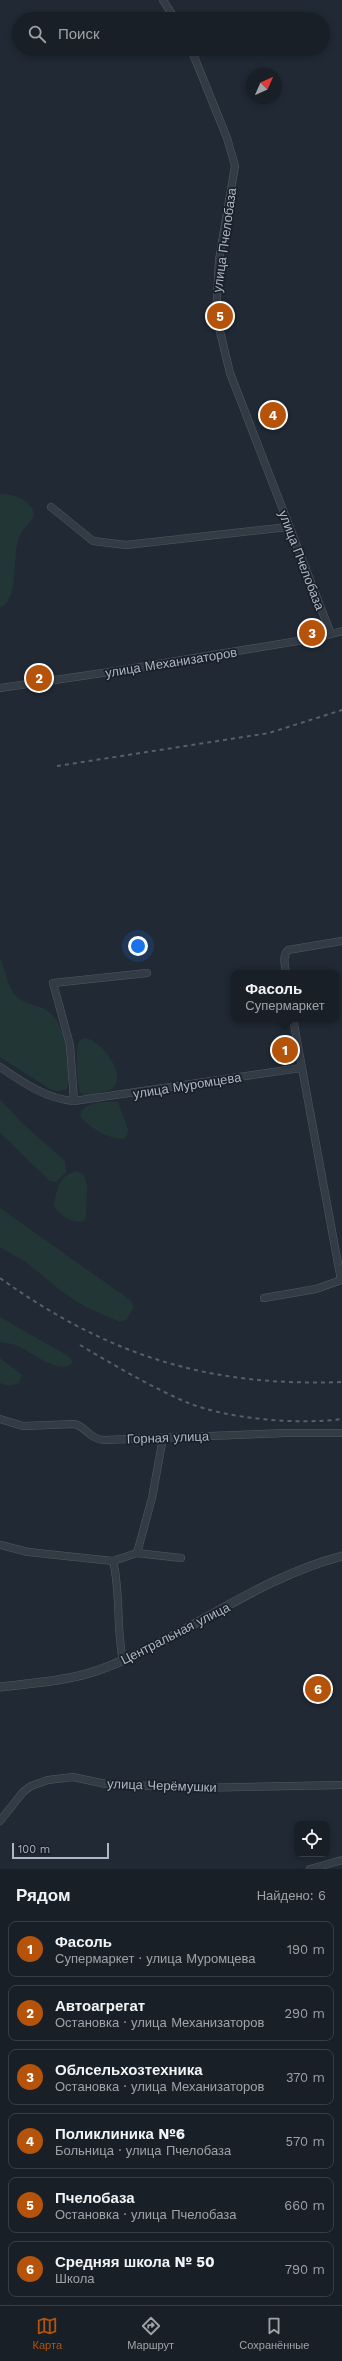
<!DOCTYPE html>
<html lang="ru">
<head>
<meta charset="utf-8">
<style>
  :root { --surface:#181f27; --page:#21272f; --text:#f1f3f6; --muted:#9fa2a7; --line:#363d44; --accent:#b45309 }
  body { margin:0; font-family:"Work Sans",sans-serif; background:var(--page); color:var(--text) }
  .controls { position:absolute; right:12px; bottom:12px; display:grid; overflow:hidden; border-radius:8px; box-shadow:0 2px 6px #0003 }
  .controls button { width:36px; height:36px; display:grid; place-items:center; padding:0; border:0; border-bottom:1px solid var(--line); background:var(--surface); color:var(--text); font:20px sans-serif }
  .compass { position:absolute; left:246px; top:68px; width:36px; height:36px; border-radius:50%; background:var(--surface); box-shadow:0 2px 6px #0003; rotate:45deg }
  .scale { position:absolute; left:12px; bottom:10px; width:97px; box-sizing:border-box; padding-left:4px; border:2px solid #adb6c2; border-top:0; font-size:11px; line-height:14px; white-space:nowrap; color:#adb6c2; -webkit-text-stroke:3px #192029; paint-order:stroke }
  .you { position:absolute; left:138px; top:946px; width:14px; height:14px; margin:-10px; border:3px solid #fff; border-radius:50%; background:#1a73e8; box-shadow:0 0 0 6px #1a73e833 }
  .badge { display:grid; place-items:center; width:26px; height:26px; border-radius:50%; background:var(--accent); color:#fff; font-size:13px; font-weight:700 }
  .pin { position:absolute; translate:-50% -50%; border:2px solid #fff; box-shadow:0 1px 4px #0006 }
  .popup { position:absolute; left:231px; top:970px; width:108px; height:52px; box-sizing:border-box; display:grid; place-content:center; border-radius:8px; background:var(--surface); filter:drop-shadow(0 1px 3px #0005); font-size:13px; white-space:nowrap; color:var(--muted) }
  .popup b { font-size:15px; color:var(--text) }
  .popup::after { content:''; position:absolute; left:50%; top:100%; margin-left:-8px; border:8px solid transparent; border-top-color:var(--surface) }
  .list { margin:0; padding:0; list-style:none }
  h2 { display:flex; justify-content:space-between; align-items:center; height:52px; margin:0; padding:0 16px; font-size:17px }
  h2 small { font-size:13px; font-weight:400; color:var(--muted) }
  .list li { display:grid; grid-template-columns:26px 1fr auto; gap:12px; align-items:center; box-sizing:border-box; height:56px; margin:0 8px 8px; padding:0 8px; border:1px solid var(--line); border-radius:8px }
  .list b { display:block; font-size:15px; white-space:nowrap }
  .list p { margin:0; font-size:13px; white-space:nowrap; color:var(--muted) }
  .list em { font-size:13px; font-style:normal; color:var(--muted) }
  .icon { flex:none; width:22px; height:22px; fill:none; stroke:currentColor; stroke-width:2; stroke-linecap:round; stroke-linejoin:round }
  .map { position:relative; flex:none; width:342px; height:1869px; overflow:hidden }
  .search { position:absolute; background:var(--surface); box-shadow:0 2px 6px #0003; left:12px; right:12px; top:12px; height:44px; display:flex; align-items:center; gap:10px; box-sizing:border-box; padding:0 14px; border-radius:22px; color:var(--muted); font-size:15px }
  .sheet { height:436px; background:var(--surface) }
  nav { display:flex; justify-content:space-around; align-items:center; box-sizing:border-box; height:56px; border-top:1px solid var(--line); background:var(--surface); font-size:11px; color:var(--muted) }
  nav a { display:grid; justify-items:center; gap:2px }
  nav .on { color:var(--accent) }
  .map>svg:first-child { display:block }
  .green { fill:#233636 }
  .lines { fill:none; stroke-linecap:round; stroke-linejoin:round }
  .minor-casing { stroke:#515963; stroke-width:8 }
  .tertiary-casing { stroke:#515963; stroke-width:9 }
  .minor { stroke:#333b45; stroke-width:7 }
  .tertiary { stroke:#333b45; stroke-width:8 }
  .rail { stroke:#565f6c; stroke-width:2; stroke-dasharray:4 4; stroke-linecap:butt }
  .labels { text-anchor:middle; stroke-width:3.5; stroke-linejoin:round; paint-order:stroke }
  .street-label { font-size:13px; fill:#adb6c2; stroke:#192029 }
</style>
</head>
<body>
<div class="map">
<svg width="342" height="1869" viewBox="0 0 342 1869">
  <rect width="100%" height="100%" fill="#202934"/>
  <g class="green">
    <path d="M 0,494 C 13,494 32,499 34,515 C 31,523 23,527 20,535 C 11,553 21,598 0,608 Z"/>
    <path d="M 0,958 C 6,969 7,986 15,995 C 23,1005 40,1004 50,1013 C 64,1023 78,1077 65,1090 L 56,1091 L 50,1089 L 0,1057 Z"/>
    <path d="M 85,1038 C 101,1040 125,1072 115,1086 C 111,1091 104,1091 98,1093 C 92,1095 85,1097 80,1092 C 77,1083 75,1050 79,1041 Z"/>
    <path d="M 0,1099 L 23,1124 L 65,1161 L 66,1172 L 56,1182 L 50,1181 L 0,1133 Z"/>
    <path d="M 118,1102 L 128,1129 L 127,1136 L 123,1139 C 109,1139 87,1127 80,1115 C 83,1102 106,1101 118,1102 Z"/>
    <path d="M 76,1171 L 84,1175 L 87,1187 L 86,1217 L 84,1221 C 74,1224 57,1215 54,1205 C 56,1190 59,1176 76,1171 Z"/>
    <path d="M 0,1208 L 130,1300 L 134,1307 L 126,1320 L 120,1322 L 86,1307 L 65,1294 L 27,1263 L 0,1247 Z"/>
    <path d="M 0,1317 L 68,1356 L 73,1362 C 60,1379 25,1346 12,1344 C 8,1343 5,1344 0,1342 Z"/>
    <path d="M 0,1358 L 22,1375 L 19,1383 L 9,1386 L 0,1383 Z"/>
  </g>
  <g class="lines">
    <defs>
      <g id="minor">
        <path d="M 163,0 L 175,19"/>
        <path d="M 191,49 L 227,138 L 235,166 L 219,260 L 216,315 L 230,373 L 331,634"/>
        <path d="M 51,507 L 93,541 L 126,545 L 288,527"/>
        <path d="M 0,688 L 116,671 L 316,638 L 342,631"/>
        <path d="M 286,973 C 285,965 282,956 288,950 L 342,941"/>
        <path d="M 0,1067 C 22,1082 46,1099 74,1101 L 301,1068"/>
        <path d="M 74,1101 L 70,1045 L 53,983 L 147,973"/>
        <path d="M 264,1298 L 316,1289 L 341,1280 L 293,1019"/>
        <path d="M 0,1419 L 23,1426 L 75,1424 C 87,1428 90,1439 104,1440 L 286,1433 L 342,1433"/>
        <path d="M 0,1545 L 28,1552 L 113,1561 L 137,1553 L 181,1558"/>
        <path d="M 137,1553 L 152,1498 L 163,1438"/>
        <path d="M 113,1561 C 121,1593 116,1628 123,1661"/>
        <path d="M 0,1821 L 23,1792 L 31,1786 L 48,1780 L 73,1777 L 106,1784 L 193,1788 L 342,1785"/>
        <path d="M 310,1869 L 342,1860"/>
      </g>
      <path id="tertiary" d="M 0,1687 C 32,1683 68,1681 99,1670 C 184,1639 254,1579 342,1556"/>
    </defs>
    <use href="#minor" class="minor-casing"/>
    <use href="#tertiary" class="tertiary-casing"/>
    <use href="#minor" class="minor"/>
    <use href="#tertiary" class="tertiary"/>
    <g class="rail">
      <path d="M 57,766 L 269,733 L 342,710"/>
      <path d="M 0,1278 C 109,1356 209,1387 342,1382"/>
      <path d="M 80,1345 C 114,1365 149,1386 186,1402 C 226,1419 299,1425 342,1419"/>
    </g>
  </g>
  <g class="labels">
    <g class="street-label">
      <text transform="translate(224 240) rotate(-82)" y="5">улица Пчелобаза</text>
      <text transform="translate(302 560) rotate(69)" y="5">улица Пчелобаза</text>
      <text transform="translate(171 662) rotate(-9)" y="5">улица Механизаторов</text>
      <text transform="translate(187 1085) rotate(-9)" y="5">улица Муромцева</text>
      <text transform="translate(168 1437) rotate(-2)" y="5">Горная улица</text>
      <text transform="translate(175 1633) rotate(-27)" y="5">Центральная улица</text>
      <text transform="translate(162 1785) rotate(2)" y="5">улица Черёмушки</text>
    </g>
  </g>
</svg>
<div class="controls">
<button><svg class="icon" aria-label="locate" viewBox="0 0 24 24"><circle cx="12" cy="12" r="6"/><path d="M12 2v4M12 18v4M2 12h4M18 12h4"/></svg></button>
</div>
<svg class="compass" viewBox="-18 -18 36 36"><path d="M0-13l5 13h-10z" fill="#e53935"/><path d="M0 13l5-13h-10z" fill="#9fa2a7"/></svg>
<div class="scale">100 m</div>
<div class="you"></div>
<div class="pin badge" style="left:285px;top:1050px">1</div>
<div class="popup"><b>Фасоль</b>Супермаркет</div>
<div class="pin badge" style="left:39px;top:678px">2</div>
<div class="pin badge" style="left:312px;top:633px">3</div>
<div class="pin badge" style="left:273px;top:415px">4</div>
<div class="pin badge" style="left:220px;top:316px">5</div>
<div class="pin badge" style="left:318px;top:1689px">6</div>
<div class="search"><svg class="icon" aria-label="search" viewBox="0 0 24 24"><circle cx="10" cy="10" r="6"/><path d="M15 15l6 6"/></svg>Поиск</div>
</div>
<section class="sheet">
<h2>Рядом<small>Найдено: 6</small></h2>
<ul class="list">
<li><span class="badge">1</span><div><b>Фасоль</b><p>Супермаркет · улица Муромцева</p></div><em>190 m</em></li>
<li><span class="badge">2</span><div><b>Автоагрегат</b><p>Остановка · улица Механизаторов</p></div><em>290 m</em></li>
<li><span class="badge">3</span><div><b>Облсельхозтехника</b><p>Остановка · улица Механизаторов</p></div><em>370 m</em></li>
<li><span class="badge">4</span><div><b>Поликлиника №6</b><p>Больница · улица Пчелобаза</p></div><em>570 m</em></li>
<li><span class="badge">5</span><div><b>Пчелобаза</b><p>Остановка · улица Пчелобаза</p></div><em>660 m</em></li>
<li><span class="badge">6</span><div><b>Средняя школа № 50</b><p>Школа</p></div><em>790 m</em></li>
</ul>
</section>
<nav>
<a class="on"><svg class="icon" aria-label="map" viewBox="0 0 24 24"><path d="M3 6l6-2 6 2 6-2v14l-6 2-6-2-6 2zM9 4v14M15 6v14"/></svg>Карта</a>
<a><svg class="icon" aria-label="directions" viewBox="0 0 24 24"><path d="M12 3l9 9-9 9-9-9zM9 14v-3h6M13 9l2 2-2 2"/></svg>Маршрут</a>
<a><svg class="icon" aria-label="saved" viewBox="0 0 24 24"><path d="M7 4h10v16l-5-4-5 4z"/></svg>Сохранённые</a>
</nav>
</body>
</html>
